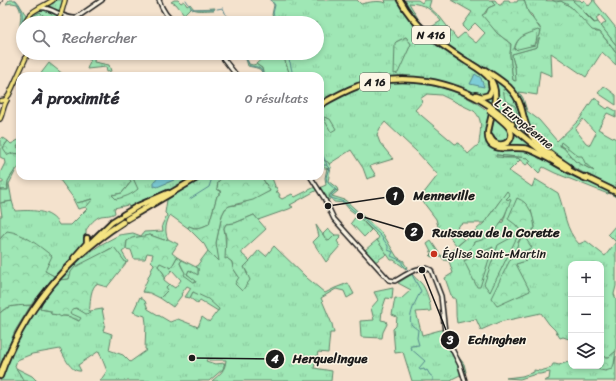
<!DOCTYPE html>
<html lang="fr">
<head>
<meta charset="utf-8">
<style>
  :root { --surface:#fff; --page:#f2f2f3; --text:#2b2b33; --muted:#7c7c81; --line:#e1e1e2 }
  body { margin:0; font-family:Sriracha,sans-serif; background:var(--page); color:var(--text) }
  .controls { position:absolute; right:12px; bottom:12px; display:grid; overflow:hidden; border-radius:8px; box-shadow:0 2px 6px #0003 }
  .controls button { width:36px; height:36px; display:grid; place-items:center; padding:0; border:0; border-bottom:1px solid var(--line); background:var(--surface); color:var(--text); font:20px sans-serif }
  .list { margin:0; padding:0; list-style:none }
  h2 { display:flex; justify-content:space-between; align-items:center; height:52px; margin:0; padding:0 16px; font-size:17px }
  h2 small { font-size:13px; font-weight:400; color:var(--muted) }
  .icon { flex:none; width:22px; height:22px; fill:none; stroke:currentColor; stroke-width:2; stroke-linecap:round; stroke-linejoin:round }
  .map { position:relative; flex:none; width:616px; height:381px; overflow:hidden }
  .search { position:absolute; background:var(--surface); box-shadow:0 2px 6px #0003; left:16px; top:16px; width:308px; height:44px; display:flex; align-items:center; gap:10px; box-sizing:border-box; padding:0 14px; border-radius:22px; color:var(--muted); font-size:15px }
  .panel { position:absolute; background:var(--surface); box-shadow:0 2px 6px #0003; left:16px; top:72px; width:308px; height:108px; border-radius:12px }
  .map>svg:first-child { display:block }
  .grass { fill:url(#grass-tufts); stroke:#5e8268; fill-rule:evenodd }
  .forest { fill:url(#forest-crowns); stroke:#5e8268; fill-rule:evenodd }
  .cemetery { fill:url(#cemetery-stones); stroke:#5e8268 }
  .garden { fill:#9fe7b5; stroke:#5e8268 }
  .water { fill:#7dcdd7; stroke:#56868c }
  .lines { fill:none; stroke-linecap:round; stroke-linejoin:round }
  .stream { stroke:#56868c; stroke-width:1 }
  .secondary-casing { stroke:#1c1c1c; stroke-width:6 }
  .primary-casing { stroke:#1c1c1c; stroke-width:6 }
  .highway-casing { stroke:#1c1c1c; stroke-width:8 }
  .secondary { stroke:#fcf5e5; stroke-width:3 }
  .primary { stroke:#f4e382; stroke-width:3.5 }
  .highway { stroke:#f4e382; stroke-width:4.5 }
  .rail { stroke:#1c1c1c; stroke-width:1 }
  .primary-bridge-casing { stroke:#1c1c1c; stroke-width:6; stroke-linecap:butt }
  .highway-bridge-casing { stroke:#1c1c1c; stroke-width:8; stroke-linecap:butt }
  .primary-bridge { stroke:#f4e382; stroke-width:3.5 }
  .highway-bridge { stroke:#f4e382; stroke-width:4.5 }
  .poi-dot { fill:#c8321e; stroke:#fcf5e5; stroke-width:1.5 }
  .labels { text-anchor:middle; stroke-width:3; stroke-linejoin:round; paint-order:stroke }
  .shield { fill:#fcf5e5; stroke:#5f5d58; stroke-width:1 }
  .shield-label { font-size:11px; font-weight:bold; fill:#1c1c1c }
  .street-label { font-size:12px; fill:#1c1c1c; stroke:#fcf5e5 }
  .poi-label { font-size:12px; fill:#1c1c1c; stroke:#fcf5e5; text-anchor:start }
  .leader { fill:none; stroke:#1c1c1c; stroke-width:1.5 }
  .callout-dot { fill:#1c1c1c; stroke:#fcf5e5; stroke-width:1.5 }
  .mark-label { font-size:12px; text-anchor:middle; font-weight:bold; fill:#fff }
  .callout-label { font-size:13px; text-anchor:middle; font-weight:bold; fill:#1c1c1c; stroke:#fcf5e5; stroke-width:3; stroke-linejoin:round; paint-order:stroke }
</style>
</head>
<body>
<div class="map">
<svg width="616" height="381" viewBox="0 0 616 381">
  <defs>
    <pattern id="grass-tufts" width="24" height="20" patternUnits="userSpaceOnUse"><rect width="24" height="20" fill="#9fe7b5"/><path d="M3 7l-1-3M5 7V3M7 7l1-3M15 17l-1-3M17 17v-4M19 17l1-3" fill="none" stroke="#88c69b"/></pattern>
    <pattern id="forest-crowns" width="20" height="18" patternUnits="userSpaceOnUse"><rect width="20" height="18" fill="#9fe7b5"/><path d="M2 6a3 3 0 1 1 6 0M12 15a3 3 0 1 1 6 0" fill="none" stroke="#88c69b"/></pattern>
    <pattern id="cemetery-stones" width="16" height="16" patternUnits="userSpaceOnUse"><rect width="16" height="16" fill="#9fe7b5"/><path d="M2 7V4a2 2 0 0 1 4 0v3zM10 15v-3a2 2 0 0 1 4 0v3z" fill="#88c69b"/></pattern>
  </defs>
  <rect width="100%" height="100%" fill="#f4e2cd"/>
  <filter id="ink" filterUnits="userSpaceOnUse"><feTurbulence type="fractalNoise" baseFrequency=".025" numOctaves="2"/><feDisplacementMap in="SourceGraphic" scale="8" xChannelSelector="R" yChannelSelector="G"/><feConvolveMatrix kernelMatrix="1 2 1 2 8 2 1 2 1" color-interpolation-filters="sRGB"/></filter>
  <g filter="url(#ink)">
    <g class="grass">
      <path d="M 55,0 L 64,0 L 59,16 L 39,9 Z"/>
      <path d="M 174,0 L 178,0 L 181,3 L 184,1 L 187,6 L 190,4 L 194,9 L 215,8 L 214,10 C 206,10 196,12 190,8 L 184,14 L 176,4 L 171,2 Z"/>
      <path d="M 271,0 L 357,0 L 361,4 C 370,2 378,0 386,3 L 385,0 L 399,0 L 412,20 L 487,78 L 493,88 L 493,106 L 478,97 L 478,95 C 453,85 436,79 409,78 L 409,83 C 438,84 469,94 491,114 L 486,133 L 486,140 L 491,135 L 495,116 L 542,153 L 537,157 L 540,159 L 542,158 L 616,194 L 616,197 L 609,193 L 608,194 L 555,173 L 543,167 L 539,173 L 529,163 L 528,158 L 496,155 L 504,158 L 518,158 L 520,160 L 509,171 L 532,187 L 535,179 L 558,193 C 565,211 565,230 579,244 L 586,241 L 605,256 L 616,242 L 608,234 L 616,225 L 616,286 L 614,294 L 616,299 L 616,351 L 609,357 L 601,357 L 601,264 L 571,264 L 571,336 L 569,339 L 563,337 L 560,338 L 555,330 L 549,324 L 541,313 L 499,322 L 481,330 L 476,319 L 457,323 C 455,314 457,306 455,298 L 452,298 L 445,278 L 453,273 L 449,261 L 460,253 L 464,259 L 474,242 L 503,222 L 510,200 L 505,199 L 510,194 L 500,201 L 484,223 L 462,223 L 457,227 L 462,234 L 460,236 L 464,240 L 457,246 L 443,229 L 439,230 L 436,219 L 420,198 L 438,175 L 417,152 L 385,122 L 380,128 L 377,135 L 380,143 L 393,159 L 370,166 L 376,176 L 367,179 L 363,168 L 351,150 L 329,164 L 323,160 L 320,161 L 320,76 L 287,76 L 290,75 L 282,53 L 317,53 L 317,23 L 273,23 L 274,18 L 272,15 L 274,5 ZM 406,37 L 411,44 L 403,60 L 396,42 ZM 427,94 L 441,95 L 474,111 C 484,120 480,131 479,144 L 468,154 L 459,143 L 455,144 L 415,110 L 423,101 L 420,99 ZM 531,210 L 535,228 L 526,239 L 522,252 L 526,261 L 515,264 L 518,242 L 523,234 L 516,225 Z"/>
      <path d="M 405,0 L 418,0 L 422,3 L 424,0 L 431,0 L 429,7 L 440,17 L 457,39 L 464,33 L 476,43 L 485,33 L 475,23 L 467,31 L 462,26 L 472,12 L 451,0 L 492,0 L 495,5 L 488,8 L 484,14 L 497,33 L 511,44 L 510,55 L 513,80 L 515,81 L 515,67 L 512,57 L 512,54 L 537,47 L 541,30 L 539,26 L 534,22 L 532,15 L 528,12 L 524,0 L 561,1 L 571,7 L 596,32 L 600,32 L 616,53 L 616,65 L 602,52 L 586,77 L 551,53 L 552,76 L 540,71 L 537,95 L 519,92 L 523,98 L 527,111 L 539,120 L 557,141 L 579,120 L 594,98 L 601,102 L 600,104 L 607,109 L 609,107 L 616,111 L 616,117 L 607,113 L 598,129 L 616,139 L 616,188 C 598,180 580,172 564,162 C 540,146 519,126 496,109 C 500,97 499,87 492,77 L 494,74 C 459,52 425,37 405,0 ZM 409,3 C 425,4 431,9 441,21 L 428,29 L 419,20 ZM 583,119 L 596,133 L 590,145 L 586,143 L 575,129 ZM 562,143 L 592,170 L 575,161 L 564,148 L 560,146 Z"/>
      <path d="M 572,0 L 580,0 L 582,2 L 584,0 L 589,6 L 593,1 L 592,0 L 595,0 L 595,2 L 616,28 L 616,45 L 601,26 L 606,22 L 600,15 L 596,18 L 598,22 L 595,23 Z"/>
      <path d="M 40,12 L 45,17 C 39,21 31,26 24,21 L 31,14 L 33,15 Z"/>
      <path d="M 538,29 L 539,31 L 535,45 L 514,51 C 518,34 525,36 538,29 Z"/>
      <path d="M 90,53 L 95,53 L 94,62 L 109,65 L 111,71 L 107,72 L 106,67 L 87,69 L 90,61 L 89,61 L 91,56 Z"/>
      <path d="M 49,63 L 64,75 L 65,76 L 39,76 Z"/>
      <path d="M 604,86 L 616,95 L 616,105 L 598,93 Z"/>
      <path d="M 2,137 L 8,141 L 3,148 L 20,154 L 20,166 C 14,173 5,179 8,190 L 0,190 L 0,183 L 3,183 L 3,180 L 0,180 L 0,173 L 5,163 L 4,159 L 0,157 L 0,140 Z"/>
      <path d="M 331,167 L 328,181 L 337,188 L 338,191 L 334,190 L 329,196 L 330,199 L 327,201 L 319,189 L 290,205 L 293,207 L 289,209 L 258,220 L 254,215 L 235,223 L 226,224 L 224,228 C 226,238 225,248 227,258 L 232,262 L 233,268 L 239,277 L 248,274 L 244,267 L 259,250 L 266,256 L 274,246 L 307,278 L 325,293 L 335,288 L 348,283 L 354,294 L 347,298 L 344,291 L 336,289 L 321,298 L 332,324 L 334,333 L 330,333 L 328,353 L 318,352 L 314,368 L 332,371 L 331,381 L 212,381 C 220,374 225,371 226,360 L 209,360 L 208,358 L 206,361 L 215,364 L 225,363 L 223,369 L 209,381 L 100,381 L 107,371 L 99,351 L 78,365 L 81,371 C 70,372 65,357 60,349 L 32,354 L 17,360 L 15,366 L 24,381 L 0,381 L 0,378 L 16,343 L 40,302 L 42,302 L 40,309 L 51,311 L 51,314 L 71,317 L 79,321 L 70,313 L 73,309 L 76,308 L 89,313 L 90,311 L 102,309 L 105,324 L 103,331 L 112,334 L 109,350 L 123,355 L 130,362 L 147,350 L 145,349 L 146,323 L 145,316 L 133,312 L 140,297 L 145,301 L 148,309 L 170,322 L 178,319 L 198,327 L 202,317 L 209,322 L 219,309 L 193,292 L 190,298 L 185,297 L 191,288 L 187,286 L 181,294 L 182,295 L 173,307 L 160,298 L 167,290 L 166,287 L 169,284 L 175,288 L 181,280 L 172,270 L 164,279 L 164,274 L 158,266 L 160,262 L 171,268 L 177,257 L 182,260 L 180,263 C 183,272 189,276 195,281 L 187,274 L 189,270 L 198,274 L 198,268 L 196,267 L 208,251 L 218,261 L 216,243 L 222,215 L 225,209 L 229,206 L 241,204 L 270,191 L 261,176 L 275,176 L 272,178 L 275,186 L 274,187 L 276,187 L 278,191 L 276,192 L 278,192 L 280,195 L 279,197 L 282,199 L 292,194 L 295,197 L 315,187 L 308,176 L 311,176 L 319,188 L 326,185 L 325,178 L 327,168 L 330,169 Z"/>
      <path d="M 57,176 L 128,176 L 131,182 L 122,193 L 112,195 L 116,199 L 136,186 L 132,176 L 194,176 L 171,190 L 129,207 L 128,205 L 114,208 L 115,213 C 110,216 107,215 101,216 C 95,218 90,224 86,230 L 86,242 L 54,276 L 44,271 L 7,231 L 0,239 L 0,216 L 2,216 L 0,203 L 12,201 L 15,211 C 30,210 51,209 59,225 L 71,225 L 87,209 L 86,207 L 92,199 L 77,203 Z"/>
      <path d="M 196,176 L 223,176 L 218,182 L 217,189 L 222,192 L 217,196 L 209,224 C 202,227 197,230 189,226 L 188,228 L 170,215 C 166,223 164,231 168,239 L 164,240 L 150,235 L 127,241 L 126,249 L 122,252 L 128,262 L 126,263 L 113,247 L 71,272 L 69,279 L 58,280 L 75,263 L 100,245 L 119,235 L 133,233 L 141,236 L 144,232 L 163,231 L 162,225 L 167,215 L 165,213 L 167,200 L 198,180 Z"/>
      <path d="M 357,215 L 371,230 L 364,237 L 351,223 Z"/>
      <path d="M 316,225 C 320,231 324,237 329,241 L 335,235 L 341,235 L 340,238 L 337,241 L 340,246 L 326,262 L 313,242 L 319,236 Z"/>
      <path d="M 377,240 L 387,254 L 375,262 L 365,250 Z"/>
      <path d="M 412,274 C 415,278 418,280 421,283 C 427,290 430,303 431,311 L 416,312 L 422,335 L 444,329 L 454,351 L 464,364 L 466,372 L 452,379 L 452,381 L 412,381 L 403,352 L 395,353 L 393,329 L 396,326 L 397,317 L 392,315 L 395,298 L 401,299 L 411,290 L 398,283 Z"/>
      <path d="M 393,288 L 392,299 L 386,298 L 382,310 L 381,320 L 386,321 L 387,324 L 383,332 L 382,338 L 361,337 L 360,321 L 374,320 L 371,308 L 378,300 L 374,292 Z"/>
      <path d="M 31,305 L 15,331 L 0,366 L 0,313 C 8,304 20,306 31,305 Z"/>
      <path d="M 616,356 L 616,381 L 544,381 L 549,379 L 550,372 L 540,374 L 536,374 L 520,379 L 506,378 L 522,376 L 534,372 L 534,370 L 540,371 L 551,368 L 553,364 L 555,364 L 559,365 L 571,361 L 571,366 L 584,366 L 595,368 L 614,364 Z"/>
    </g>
    <g class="forest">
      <path d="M 9,0 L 16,0 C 21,5 22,11 27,16 L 23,23 L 23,37 C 22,34 21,30 20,27 C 20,19 23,12 17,4 L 12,3 L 6,4 Z"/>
      <path d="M 492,0 L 495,0 L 499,5 L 501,5 L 504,0 L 509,0 L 510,2 L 517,2 L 518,0 L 524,0 L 528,12 L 541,30 L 537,47 L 512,54 L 512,57 L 515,68 L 516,81 L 513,80 L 510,55 L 511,44 L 497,33 L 482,15 L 486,13 L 488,8 L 495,5 ZM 538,30 L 539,31 L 537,33 L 537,42 L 535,45 L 514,50 C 517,35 526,35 538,30 Z"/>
      <path d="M 552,0 L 572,0 L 583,10 L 583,12 L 594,23 L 598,22 L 616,45 L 616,53 L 600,32 L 592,30 L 571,7 L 561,1 L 556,2 Z"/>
      <path d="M 41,9 L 59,16 L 58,18 L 55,17 L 49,20 L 47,16 L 45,17 L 40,12 L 33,16 L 31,14 Z"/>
      <path d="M 406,37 L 411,44 L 398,73 L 394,74 L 395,43 L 396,42 Z"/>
      <path d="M 237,55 C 244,56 247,57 249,64 L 253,65 L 256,64 L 262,68 L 264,76 L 263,76 C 262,67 255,68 248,66 L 246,59 L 236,57 Z"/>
      <path d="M 503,89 L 507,89 L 514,99 L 519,112 L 517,113 L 515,106 L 505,100 Z"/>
      <path d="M 324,117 L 330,119 L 336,129 L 331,132 L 324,119 Z"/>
      <path d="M 20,139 L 20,143 L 17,147 L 20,150 L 20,154 L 13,153 L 8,155 L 3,148 L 8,141 L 11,144 Z"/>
      <path d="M 561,142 L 578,156 L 582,156 L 585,163 L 594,171 L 575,161 L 564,148 L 560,145 Z"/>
      <path d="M 496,155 L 528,158 L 531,161 L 526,165 L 518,158 L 496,157 Z"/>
      <path d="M 323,160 L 328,162 L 331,167 L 330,169 L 320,167 L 320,161 Z"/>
      <path d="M 15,170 L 16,170 L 9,184 L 12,201 L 0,203 L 0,186 L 0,190 L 8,190 L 8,181 Z"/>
      <path d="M 128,176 L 132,176 L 138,189 C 131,195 125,197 116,199 L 112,195 L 122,193 L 131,182 Z"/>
      <path d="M 223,176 L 261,176 L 270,191 L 253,200 L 229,206 L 225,209 L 222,215 L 216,243 L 219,261 L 209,253 L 204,244 L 188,228 L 189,226 C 197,230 202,227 209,224 L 217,196 L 222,192 L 217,189 L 218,182 Z"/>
      <path d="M 334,190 L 338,191 L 332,196 L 345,200 L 373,225 L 383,234 L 397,257 L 404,261 L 404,263 L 407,267 L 406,269 L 394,260 L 391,260 L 377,240 L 379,237 L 357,215 L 349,209 L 344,203 L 334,202 L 329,196 Z"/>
      <path d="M 507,191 L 510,195 L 506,199 L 511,200 C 503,219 498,238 474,242 L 464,260 L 460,253 L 449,261 L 444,260 L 441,256 L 448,254 L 484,223 Z"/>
      <path d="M 517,198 C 530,203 533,215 535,228 L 533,230 L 533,234 L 526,239 L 532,248 L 522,252 L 526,261 L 516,264 L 530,291 L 497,306 L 491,298 L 523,234 L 516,225 L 508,219 Z"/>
      <path d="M 73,199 L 75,199 L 77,203 L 93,199 L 86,207 L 78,209 Z"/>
      <path d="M 254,215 L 266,229 L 242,251 L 242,254 L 250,261 L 244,267 L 250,280 L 242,291 L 235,284 L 239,277 L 233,268 L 232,262 L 227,258 L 225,259 L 226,237 L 224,228 L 226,224 L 235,223 Z"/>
      <path d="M 328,229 L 335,235 L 329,241 L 325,238 L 323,234 Z"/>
      <path d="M 7,231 C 24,233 39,246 52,256 L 45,271 L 54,276 L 31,305 C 20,306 8,304 0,313 L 0,239 Z"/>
      <path d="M 150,235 L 164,240 L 168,239 L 178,244 L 172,253 L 177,257 L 171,268 L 160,263 L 158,266 L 164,274 L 164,280 L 169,284 L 166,287 L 168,290 L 160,298 L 150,293 L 142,292 L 154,264 L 151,261 L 153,254 L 147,253 L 145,259 L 134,259 L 131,250 L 126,249 L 127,241 L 132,238 Z"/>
      <path d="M 516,235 L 518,235 L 490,292 L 484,284 L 498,245 Z"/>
      <path d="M 114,247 L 126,263 L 107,287 L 96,284 C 89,292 91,303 89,313 L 86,314 L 76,308 L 72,309 L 70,313 L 81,318 L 79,321 C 73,318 68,315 62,316 L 61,317 L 58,315 L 51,314 L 51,311 L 40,309 L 42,303 L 40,302 L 58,280 L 69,279 L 71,272 L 75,267 Z"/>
      <path d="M 493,247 L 480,287 L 477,287 L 464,261 Z"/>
      <path d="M 182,260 L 198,268 L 198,275 L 189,270 L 187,274 L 196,281 L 195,283 L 184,275 L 185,273 L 180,263 Z"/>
      <path d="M 193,292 L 208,299 L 219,309 L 218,311 L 200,300 L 198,304 L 190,298 Z"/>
      <path d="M 616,351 L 614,364 L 612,369 L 605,371 L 584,366 L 601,366 L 601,357 L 609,357 Z"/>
      <path d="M 16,368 L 32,376 L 37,381 L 24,381 Z"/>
    </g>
    <path class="cemetery" d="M 431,241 L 441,256 L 432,257 L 430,256 L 432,254 L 427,244 Z"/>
    <path class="garden" d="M 268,53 L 282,53 L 290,75 L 287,76 L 264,76 L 262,68 L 256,64 Z"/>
    <g class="water">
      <path d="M 475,74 L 481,78 L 484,87 L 470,84 Z"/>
      <path d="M 160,176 L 176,176 L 174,180 L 157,187 L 156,186 L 154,187 L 154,181 Z"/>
    </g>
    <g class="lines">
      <g class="stream">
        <path d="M 15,0 C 28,14 19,21 23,36"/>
        <path d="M 186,0 L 192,9 L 214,9"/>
        <path d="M 271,0 L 275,5 L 273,13 L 275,18 L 273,23"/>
        <path d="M 217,9 L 223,8 L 226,15 L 234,20 L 233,23"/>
        <path d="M 233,53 L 234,55"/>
        <path d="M 287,53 L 287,59 L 290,62 L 293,76"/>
        <path d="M 237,56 L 246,59 L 250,66 C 257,67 263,67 263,76"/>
        <path d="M 320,148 L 327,165"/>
        <path d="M 320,165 L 326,165 L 329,168 L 326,177 L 327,182 L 336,190 L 331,195 L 331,198 L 344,202 L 360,216 L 381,236 L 388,246 L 388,250 L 393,252 L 391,256 L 402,261 L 402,264 L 409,271"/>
        <path d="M 190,199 L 209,187 L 211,181 L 209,176"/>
        <path d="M 411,273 L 421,291 C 417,298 408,315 411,324 C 413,327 416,328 418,330 L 417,338 L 419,345 L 411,346 L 410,348 L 425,361 L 419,368 L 420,370 L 424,369 L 425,371 L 427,370 L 430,375 L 433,377 L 433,381 L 432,381"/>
      </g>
      <defs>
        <g id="secondary">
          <path d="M 159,0 C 162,9 167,18 176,23"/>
          <path d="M 40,8 C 51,6 61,18 74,18"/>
          <path d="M 65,23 L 76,18 L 102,0"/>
          <path d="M 219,53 L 237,76"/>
          <path d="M 310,176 L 324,198 L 334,219 L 389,280 L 395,281 C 404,276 421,263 431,270 L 441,296 L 445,332 L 451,347 L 460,365 L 465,381"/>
        </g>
        <g id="primary">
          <path d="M 61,14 L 65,0"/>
          <path d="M 25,23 C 29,10 43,7 53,0"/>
          <path d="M 57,23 L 60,16"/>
          <path d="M 0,101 L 5,100 L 9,95 L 28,53"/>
          <path d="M 0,119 C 3,113 3,106 7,100"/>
        </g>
        <g id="highway">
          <path d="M 400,0 C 415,28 440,44 466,61 C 474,66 484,71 490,79 C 506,99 478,134 492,145 C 500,151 518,146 528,149 C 548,156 567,171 587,179"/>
          <path d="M 485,70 C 500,80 515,88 521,107 C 524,117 525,127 531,135 C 541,149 556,158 569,167"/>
          <path d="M 476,95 L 482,97 L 489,95 L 492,89 L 491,83"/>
          <path d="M 320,105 C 332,98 345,91 358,86 C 402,72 452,80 490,106"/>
          <path d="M 499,113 L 512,124"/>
          <path d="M 508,124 L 549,157"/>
          <path d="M 490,137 C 497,152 517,142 510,129 C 507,124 502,121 498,117"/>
          <path d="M 585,177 L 616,192"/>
          <path d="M 123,215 L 138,206 L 168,193"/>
          <path d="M 127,219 L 200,176"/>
          <path d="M 84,249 L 112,222 L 120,217"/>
          <path d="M 74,258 L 87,243 L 87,238"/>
          <path d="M 0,376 C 22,313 66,258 123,222"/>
        </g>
      </defs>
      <use href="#secondary" class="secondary-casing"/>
      <use href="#primary" class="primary-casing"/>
      <use href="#highway" class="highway-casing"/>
      <use href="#secondary" class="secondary"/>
      <use href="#primary" class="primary"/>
      <use href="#highway" class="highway"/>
      <path class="rail" d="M 0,5 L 3,0"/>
      <defs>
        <path id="primary-bridge" d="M 60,16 L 61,14"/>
        <g id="highway-bridge">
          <path d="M 490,106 L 499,113"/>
          <path d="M 489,110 L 498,117"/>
        </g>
      </defs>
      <use href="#primary-bridge" class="primary-bridge-casing"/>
      <use href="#highway-bridge" class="highway-bridge-casing"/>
      <use href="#primary-bridge" class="primary-bridge"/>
      <use href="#highway-bridge" class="highway-bridge"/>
    </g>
  </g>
  <circle class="poi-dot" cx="434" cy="254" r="4"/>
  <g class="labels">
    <g class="shield">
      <rect x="412" y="26" width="38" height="18" rx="3"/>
      <rect x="360" y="73" width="30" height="18" rx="3"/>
    </g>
    <g class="shield-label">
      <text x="431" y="39">N 416</text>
      <text x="375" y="86">A 16</text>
    </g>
    <g class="street-label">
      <text transform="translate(524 124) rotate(39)" y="4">L'Européenne</text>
    </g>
    <g class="poi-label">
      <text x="442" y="258">Église Saint-Martin</text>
    </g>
  </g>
  <path class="leader" d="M328 206L395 196M360 216L414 232M422 270L450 340M192 358L275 359"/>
  <g class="callout-dot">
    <circle cx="328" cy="206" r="4"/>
    <circle cx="360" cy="216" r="4"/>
    <circle cx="422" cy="270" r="4"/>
    <circle cx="192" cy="358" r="4"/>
    <circle cx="395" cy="196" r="10"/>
    <circle cx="414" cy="232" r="10"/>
    <circle cx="450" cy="340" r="10"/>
    <circle cx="275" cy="359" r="10"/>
  </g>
  <g class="mark-label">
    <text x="395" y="200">1</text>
    <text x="414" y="236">2</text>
    <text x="450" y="344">3</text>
    <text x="275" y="363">4</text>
  </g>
  <g class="callout-label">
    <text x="444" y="200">Menneville</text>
    <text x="496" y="237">Ruisseau de la Corette</text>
    <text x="497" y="344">Echinghen</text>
    <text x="330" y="363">Herquelingue</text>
  </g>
</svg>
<div class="controls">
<button>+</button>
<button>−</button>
<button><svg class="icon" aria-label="layers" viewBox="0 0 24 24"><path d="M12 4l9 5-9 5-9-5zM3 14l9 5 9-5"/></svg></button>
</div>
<div class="search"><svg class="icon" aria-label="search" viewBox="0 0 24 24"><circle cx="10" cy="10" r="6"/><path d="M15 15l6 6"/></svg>Rechercher</div>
<section class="panel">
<h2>À proximité<small>0 résultats</small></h2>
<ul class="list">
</ul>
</section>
</div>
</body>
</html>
